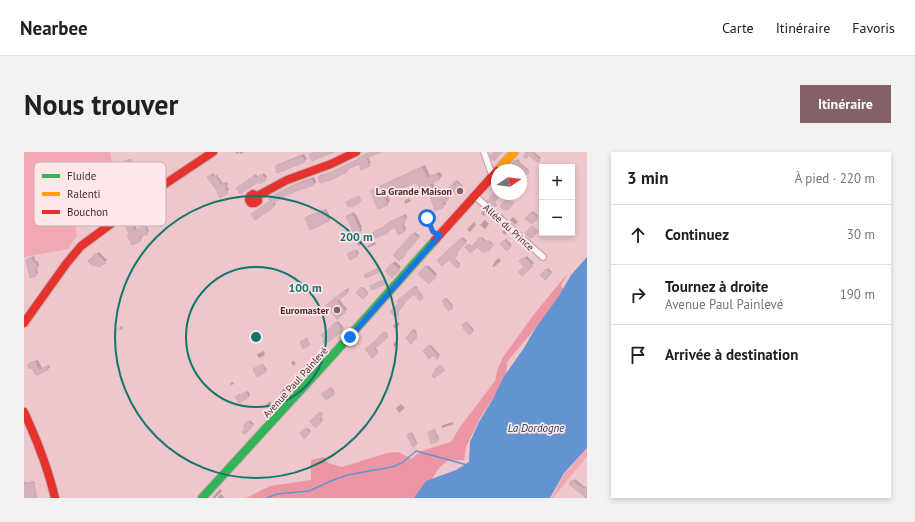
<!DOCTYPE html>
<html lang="fr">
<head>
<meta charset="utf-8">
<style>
  :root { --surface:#fff; --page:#f2f2f2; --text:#202124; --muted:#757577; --line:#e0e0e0; --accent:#826266 }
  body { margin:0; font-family:"PT Sans",sans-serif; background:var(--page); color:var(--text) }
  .controls { position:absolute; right:12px; top:12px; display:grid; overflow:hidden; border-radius:0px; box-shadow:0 2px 6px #0003 }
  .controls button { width:36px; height:36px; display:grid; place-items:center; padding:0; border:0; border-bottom:1px solid var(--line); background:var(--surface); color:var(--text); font:20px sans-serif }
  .compass { position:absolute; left:467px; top:12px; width:36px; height:36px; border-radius:50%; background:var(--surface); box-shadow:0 2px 6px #0003; rotate:77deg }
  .stop { position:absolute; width:12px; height:12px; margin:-9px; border:3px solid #1a73e8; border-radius:50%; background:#fff }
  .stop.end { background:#1a73e8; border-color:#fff; box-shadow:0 1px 4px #0008 }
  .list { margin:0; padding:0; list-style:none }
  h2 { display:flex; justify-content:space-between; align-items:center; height:52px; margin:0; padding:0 16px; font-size:17px }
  h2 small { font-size:13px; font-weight:400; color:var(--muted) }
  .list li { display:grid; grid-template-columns:26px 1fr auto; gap:12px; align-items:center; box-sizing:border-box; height:60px; padding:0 16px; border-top:1px solid var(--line) }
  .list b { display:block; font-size:15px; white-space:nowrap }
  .list p { margin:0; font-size:13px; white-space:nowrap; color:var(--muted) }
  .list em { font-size:13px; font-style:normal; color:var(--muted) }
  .icon { flex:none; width:22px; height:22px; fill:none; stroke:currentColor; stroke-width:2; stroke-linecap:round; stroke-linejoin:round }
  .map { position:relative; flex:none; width:563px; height:346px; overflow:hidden; border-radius:0px }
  header { display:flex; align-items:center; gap:24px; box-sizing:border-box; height:56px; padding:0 20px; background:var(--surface); border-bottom:1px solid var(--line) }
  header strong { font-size:19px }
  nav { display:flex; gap:22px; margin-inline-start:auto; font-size:14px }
  .intro { display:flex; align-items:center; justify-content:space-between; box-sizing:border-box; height:96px; padding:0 24px }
  h1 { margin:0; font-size:28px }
  .button { padding:10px 18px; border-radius:0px; background:var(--accent); color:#fff; font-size:14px; font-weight:700 }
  main { display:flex; gap:24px; padding:0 24px }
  aside { flex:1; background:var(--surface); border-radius:0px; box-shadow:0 2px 6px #0003 }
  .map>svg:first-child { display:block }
  .green { fill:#f1a8b2 }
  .forest { fill:#ec96a3 }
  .water { fill:#6394d1 }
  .shadow { fill:#0003 }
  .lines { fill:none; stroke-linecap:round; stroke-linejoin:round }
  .stream { stroke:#6394d1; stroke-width:1.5 }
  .building { fill:#d5b1bb; stroke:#cdafb7 }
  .lane-casing { stroke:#c7a8ac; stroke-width:4.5 }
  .street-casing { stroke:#c7a8ac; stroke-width:8 }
  .fast-casing { stroke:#c7a8ac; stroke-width:10 }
  .slow-casing { stroke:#c7a8ac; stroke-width:10 }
  .jam-casing { stroke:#c7a8ac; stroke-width:10 }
  .lane { stroke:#fcf6f7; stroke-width:2.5 }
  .street { stroke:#fcf6f7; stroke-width:5.5 }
  .fast { stroke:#30b455; stroke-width:8 }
  .slow { stroke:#ff9f0a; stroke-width:8 }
  .jam { stroke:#e5322d; stroke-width:8 }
  .route { stroke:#1a73e8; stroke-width:5 }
  .ring { fill:none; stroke:#0f766e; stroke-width:2 }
  .poi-dot { fill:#826266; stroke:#fde7e9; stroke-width:1.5 }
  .labels { text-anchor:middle; stroke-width:3.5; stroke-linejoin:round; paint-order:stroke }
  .poi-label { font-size:10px; font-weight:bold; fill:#482c30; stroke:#fde7e9; text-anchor:end }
  .street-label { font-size:10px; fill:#482c30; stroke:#fde7e9 }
  .water-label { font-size:11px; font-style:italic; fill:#1a3c5f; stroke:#fde7e9 }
  .key { fill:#fde7e9; stroke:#c7afb2; stroke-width:1 }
  .key-label { font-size:11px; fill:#482c30 }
  .centre { fill:#0f766e; stroke:#fde7e9; stroke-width:2 }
  .ring-label { font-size:12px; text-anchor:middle; font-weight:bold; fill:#0f766e; stroke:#fde7e9; stroke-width:3.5; stroke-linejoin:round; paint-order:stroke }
</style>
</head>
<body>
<header>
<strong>Nearbee</strong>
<nav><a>Carte</a><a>Itinéraire</a><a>Favoris</a></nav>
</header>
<div class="intro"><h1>Nous trouver</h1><a class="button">Itinéraire</a></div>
<main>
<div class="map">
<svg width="563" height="346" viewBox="0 0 563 346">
  <rect width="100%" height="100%" fill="#eec6cb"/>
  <g class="green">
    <path d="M 0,0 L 86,0 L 89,17 L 41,27 L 53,83 L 44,97 L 0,105 Z"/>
    <path d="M 563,297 L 563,304 L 529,346 L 527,346 L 541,321 Z"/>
  </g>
  <path class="forest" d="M 544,121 L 537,133 L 541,141 L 483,210 L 482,227 L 456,266 L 442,295 L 440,308 L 423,309 L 415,316 L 395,346 L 222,346 L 246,334 L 287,328 L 287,308 L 300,305 L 304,311 L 318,315 L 363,301 L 375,300 L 387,307 L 397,299 L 427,290 L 436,275 L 471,229 L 473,219 L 479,205 L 511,161 Z"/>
  <path class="water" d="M 563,105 L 563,296 L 540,321 L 526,346 L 390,346 L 402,329 L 432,318 L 445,310 L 446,290 L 455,270 L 469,247 L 479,226 L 500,196 L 511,177 L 535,144 L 547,123 Z"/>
  <g class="shadow">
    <path d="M 211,0 L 220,0 L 217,2 L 215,0 L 213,2 Z"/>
    <path d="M 346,0 L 354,0 L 344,5 L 347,11 L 345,13 L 335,11 L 323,16 L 324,18 L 323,19 L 295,25 L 296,23 L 305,21 L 336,6 L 337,4 Z"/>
    <path d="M 504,0 L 510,0 L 517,6 L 514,10 Z"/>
    <path d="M 280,2 L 283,7 L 280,9 L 252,15 L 254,12 Z"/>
    <path d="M 108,7 L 109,14 L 108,15 L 103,16 L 100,10 L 102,8 Z"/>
    <path d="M 493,7 L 496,9 L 495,10 L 505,18 L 502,21 L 490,11 Z"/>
    <path d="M 401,13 L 406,24 L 416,20 L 418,24 L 415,27 L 408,30 L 412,37 L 415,35 L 417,39 L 424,37 L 427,44 L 421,48 L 422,52 L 419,54 L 403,34 L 393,28 L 363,42 L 366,49 L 363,52 L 347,39 L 350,37 Z"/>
    <path d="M 189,21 L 191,24 L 193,23 L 199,32 L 202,30 L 204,32 L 203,34 L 205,38 L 196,45 L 195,40 L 186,23 Z"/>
    <path d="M 240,21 L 243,25 L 241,27 L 234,28 L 213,36 L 232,22 L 234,25 Z"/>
    <path d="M 290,25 L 292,30 L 290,32 L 272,38 L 257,46 L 250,50 L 252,52 L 249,54 L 228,62 L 247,49 L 248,45 L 257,39 L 273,31 Z"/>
    <path d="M 501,26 L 503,28 L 497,35 L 497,32 Z"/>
    <path d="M 433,28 L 439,34 L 433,41 L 426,36 Z"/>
    <path d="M 385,46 L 387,49 L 381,52 L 380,49 Z"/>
    <path d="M 302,57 L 307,66 L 305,68 L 287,76 L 282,66 L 284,64 Z"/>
    <path d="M 461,57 L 464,59 L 460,64 L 457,61 Z"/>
    <path d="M 509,59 L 514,64 L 508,71 L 502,66 Z"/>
    <path d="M 330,60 L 331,63 L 332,62 L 338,75 L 337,76 L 338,78 L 336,80 L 323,64 Z"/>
    <path d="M 382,62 L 383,65 L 382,67 L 382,68 L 379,70 L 382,77 L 380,79 L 374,81 L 371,74 L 365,77 L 366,78 L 364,80 L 352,85 L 362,74 L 368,69 Z"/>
    <path d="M 489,65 L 494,70 L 491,73 L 486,68 Z"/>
    <path d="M 461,68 L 465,72 L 461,77 L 456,73 Z"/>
    <path d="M 109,69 L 113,78 L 122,72 L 125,79 L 123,81 L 117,84 L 118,86 L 116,88 L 102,73 Z"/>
    <path d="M 450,70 L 452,73 L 446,80 L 443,77 Z"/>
    <path d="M 482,76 L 485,78 L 481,83 L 478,80 Z"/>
    <path d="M 391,80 L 396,84 L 382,99 L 383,100 L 380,104 L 370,103 Z"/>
    <path d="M 537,81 L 540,81 L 538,84 L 536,83 Z"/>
    <path d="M 439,85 L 443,89 L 432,99 L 434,101 L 430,105 L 436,112 L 433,115 L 426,106 L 434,89 Z"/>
    <path d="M 458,85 L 464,90 L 465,88 L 469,92 L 464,98 L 453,94 L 446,99 L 443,95 L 446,92 L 448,95 Z"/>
    <path d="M 482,87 L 488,93 L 483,97 L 477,92 Z"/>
    <path d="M 337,88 L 339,92 L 334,94 L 333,91 Z"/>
    <path d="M 351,90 L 352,92 L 344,96 L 343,94 Z"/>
    <path d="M 333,98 L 335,102 L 333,103 L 325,101 Z"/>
    <path d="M 75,100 L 83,108 L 75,114 L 71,111 L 65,109 Z"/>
    <path d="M 10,104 L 12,110 L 14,109 L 15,114 L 13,116 L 14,121 L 12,123 L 3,108 L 5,106 Z"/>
    <path d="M 503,104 L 510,111 L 498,123 L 501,115 L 497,109 Z"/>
    <path d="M 475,106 L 477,109 L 470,115 L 468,114 L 471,111 L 470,110 Z"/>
    <path d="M 371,109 L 377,115 L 368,125 L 362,119 Z"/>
    <path d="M 404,113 L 413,122 L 405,131 L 395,122 Z"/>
    <path d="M 524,116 L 528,120 L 521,127 L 518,123 Z"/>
    <path d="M 392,134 L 394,136 L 393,137 L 399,144 L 396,148 L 390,141 L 380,150 L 381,151 L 373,159 L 375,161 L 372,164 L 367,160 L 375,151 L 374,149 Z"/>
    <path d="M 339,135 L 344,140 L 339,146 L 334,140 Z"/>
    <path d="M 324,136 L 325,138 L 315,147 L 323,157 L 321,160 L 303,153 Z"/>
    <path d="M 423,146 L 429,154 L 425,158 L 420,149 Z"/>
    <path d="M 314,169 L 320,176 L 301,191 L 309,174 Z"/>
    <path d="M 374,170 L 376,172 L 371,177 L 369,174 Z"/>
    <path d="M 443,170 L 450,178 L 445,182 L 440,173 Z"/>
    <path d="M 98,174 L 99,176 L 96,178 L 95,176 Z"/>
    <path d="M 390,177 L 393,181 L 392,183 L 393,184 L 387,190 L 387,180 Z"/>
    <path d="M 362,180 L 364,183 L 351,195 L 354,199 L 349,204 L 342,197 Z"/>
    <path d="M 372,190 L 374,192 L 371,195 L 369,192 Z"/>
    <path d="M 407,193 L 416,203 L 413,206 L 409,202 L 400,199 Z"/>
    <path d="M 240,199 L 241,203 L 235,206 L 233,202 Z"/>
    <path d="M 14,208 L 18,216 L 25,213 L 26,215 L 24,217 L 13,222 L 8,215 L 5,212 L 7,210 Z"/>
    <path d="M 270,209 L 272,212 L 269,214 L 267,210 Z"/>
    <path d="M 239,212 L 243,218 L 242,219 L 231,216 Z"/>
    <path d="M 209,230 L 210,232 L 207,233 L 206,231 Z"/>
    <path d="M 307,235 L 311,240 L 302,247 L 299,242 Z"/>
    <path d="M 260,236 L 262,238 L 258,243 L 256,241 Z"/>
    <path d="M 224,239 L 226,243 L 215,250 L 214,243 L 216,242 L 216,243 Z"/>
    <path d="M 246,249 L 250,256 L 246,259 L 242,252 Z"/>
    <path d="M 377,252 L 381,256 L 375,261 L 372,256 Z"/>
    <path d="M 297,260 L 299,262 L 296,264 L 299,268 L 292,274 L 287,269 Z"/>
    <path d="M 226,268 L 230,272 L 221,281 L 223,276 L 220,274 Z"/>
    <path d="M 429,270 L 429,272 L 428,273 L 418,276 L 418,274 L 419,273 Z"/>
    <path d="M 284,276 L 287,279 L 280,285 L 277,281 Z"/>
    <path d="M 411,277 L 413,283 L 414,283 L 415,287 L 414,288 L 405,280 Z"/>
    <path d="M 388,280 L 393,291 L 392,293 L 385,282 Z"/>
    <path d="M 551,327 L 562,336 L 563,346 L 560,346 L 562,344 L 547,332 Z"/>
    <path d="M 10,329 L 13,346 L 0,346 L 0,330 L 2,330 L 2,331 Z"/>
    <path d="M 196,337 L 198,339 L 191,346 L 188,346 Z"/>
    <path d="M 197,342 L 201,346 L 193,346 Z"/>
  </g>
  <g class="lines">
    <path class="stream" d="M 243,346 L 253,342 L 274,340 L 285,339 L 307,329 L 323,323 L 368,315 L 378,311 L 392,299 L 443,313"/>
  </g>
  <g class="building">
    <path d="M 291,0 L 310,0 L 288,9 L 285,2 Z"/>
    <path d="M 345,0 L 357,0 L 342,6 L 346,14 L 337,18 L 335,12 L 322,18 L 323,20 L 309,27 L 296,31 L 294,25 L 303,22 L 318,15 L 335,7 L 334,6 L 345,1 Z"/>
    <path d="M 470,0 L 478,0 L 470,9 L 467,6 L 466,4 Z"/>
    <path d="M 501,0 L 508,0 L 516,8 L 514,11 L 505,3 L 502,7 L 499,4 L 502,1 Z"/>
    <path d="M 278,4 L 281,10 L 253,21 L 251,14 Z"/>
    <path d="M 107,8 L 108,16 L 102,18 L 102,15 L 100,15 L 99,9 Z"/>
    <path d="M 491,8 L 505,20 L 502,23 L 488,11 Z"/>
    <path d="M 398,15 L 403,26 L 413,22 L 416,27 L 406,32 L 409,39 L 412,37 L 414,41 L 421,39 L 425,48 L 419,50 L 420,55 L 411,59 L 403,35 L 397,38 L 393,30 L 360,44 L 364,53 L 354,57 L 346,39 Z"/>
    <path d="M 187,22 L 189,25 L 191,23 L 197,33 L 200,31 L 203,35 L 201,36 L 204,41 L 196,46 L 193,41 L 194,40 L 183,25 Z"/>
    <path d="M 238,22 L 242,28 L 236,32 L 234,30 L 216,42 L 212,36 L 230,24 L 232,26 Z"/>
    <path d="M 288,27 L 290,33 L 272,39 L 257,46 L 248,52 L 250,55 L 231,68 L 227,62 L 246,49 L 244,47 L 253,41 L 270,33 Z"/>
    <path d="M 431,29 L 439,36 L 433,43 L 425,36 Z"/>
    <path d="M 469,42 L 474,46 L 470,50 L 473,53 L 470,56 L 463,49 Z"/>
    <path d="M 335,44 L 337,49 L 335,50 L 335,51 L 327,55 L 327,54 L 324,55 L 322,50 Z"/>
    <path d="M 483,46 L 490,51 L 484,58 L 482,57 L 480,58 L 476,55 Z"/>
    <path d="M 300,58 L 305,69 L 286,78 L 281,66 Z"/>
    <path d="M 507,60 L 514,66 L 508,72 L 501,67 Z"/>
    <path d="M 327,62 L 328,64 L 329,64 L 336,78 L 335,79 L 336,81 L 331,84 L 322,64 Z"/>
    <path d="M 380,64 L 382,68 L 380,69 L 381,71 L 378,72 L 380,80 L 374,83 L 371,75 L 363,79 L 364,81 L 351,86 L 349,81 L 351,80 L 351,79 L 361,74 L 361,73 L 365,71 L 365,70 Z"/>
    <path d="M 106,70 L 111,79 L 117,75 L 116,74 L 120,73 L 124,82 L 115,85 L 117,89 L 108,93 L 103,83 L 105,82 L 101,73 Z"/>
    <path d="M 508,74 L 514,79 L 508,86 L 507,85 L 506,86 L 501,81 Z"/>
    <path d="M 389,81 L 395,86 L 381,101 L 382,102 L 378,107 L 377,106 L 375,109 L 369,103 Z"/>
    <path d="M 456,85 L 462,90 L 463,89 L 469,93 L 464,100 L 462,98 L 460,101 L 453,95 L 446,101 L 441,95 L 444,92 L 447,95 Z"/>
    <path d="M 437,86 L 442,91 L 432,101 L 434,103 L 430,106 L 436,114 L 433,116 L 425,108 L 418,114 L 413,108 L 433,90 L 433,89 Z"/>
    <path d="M 480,88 L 487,95 L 483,99 L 476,92 Z"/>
    <path d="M 331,98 L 334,104 L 326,108 L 323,102 Z"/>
    <path d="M 72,101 L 82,111 L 75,115 L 71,113 L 69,114 L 64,109 Z"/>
    <path d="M 500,105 L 509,114 L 498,124 L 494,120 L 500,115 L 495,109 Z"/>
    <path d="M 8,106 L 10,111 L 12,111 L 13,117 L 11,118 L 12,124 L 6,126 L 2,108 Z"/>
    <path d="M 368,111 L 376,118 L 368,126 L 361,119 Z"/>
    <path d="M 401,114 L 412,125 L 405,132 L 394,122 Z"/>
    <path d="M 355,116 L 357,119 L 342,126 L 340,123 Z"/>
    <path d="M 522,117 L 527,122 L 521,128 L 516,123 Z"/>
    <path d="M 361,127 L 363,131 L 348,138 L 346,134 Z"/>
    <path d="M 337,135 L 344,142 L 339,147 L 332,141 Z"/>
    <path d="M 390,135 L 394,138 L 393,139 L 399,146 L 396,149 L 390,142 L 379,152 L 380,153 L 373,161 L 375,163 L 372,166 L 366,160 L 374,151 L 373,149 Z"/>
    <path d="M 321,138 L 324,141 L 313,149 L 322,160 L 313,167 L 302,153 Z"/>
    <path d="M 421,146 L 429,156 L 425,159 L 419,152 L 420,151 L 418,149 Z"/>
    <path d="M 312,170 L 319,179 L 301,192 L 298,189 L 300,187 L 297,183 L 308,174 L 308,173 Z"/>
    <path d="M 442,170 L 449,180 L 445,183 L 439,176 L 440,175 L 438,173 Z"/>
    <path d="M 388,178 L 393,183 L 391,184 L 393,186 L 387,192 L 382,186 L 386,181 L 386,180 Z"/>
    <path d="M 360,180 L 364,185 L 350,197 L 354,201 L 348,206 L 341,197 L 354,187 L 353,186 Z"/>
    <path d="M 283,186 L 286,193 L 279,197 L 276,190 Z"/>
    <path d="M 405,193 L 415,205 L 413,207 L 409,203 L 405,207 L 399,199 Z"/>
    <path d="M 11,209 L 15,218 L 23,214 L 24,218 L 13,223 L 12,222 L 11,222 L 8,216 L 5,217 L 4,212 Z"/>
    <path d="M 238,212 L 242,220 L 233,225 L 229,217 Z"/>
    <path d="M 416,213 L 421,218 L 410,226 L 408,224 L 410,220 L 411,217 Z"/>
    <path d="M 306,236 L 311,242 L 302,248 L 297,242 Z"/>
    <path d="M 222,240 L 225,245 L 215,251 L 211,245 L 214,243 L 215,244 Z"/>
    <path d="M 296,260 L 298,264 L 295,266 L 298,270 L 291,276 L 286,269 Z"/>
    <path d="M 224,269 L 229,274 L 221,282 L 218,280 L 221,276 L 219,274 Z"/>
    <path d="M 282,276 L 286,281 L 280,287 L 276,281 Z"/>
    <path d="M 410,278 L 412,284 L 413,284 L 414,289 L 407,292 L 404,280 Z"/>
    <path d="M 387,281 L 392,293 L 389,295 L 383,284 L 384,282 Z"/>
    <path d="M 548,328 L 560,337 L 563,334 L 563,346 L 545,332 Z"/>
    <path d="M 9,330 L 13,346 L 0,346 L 0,332 Z"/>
  </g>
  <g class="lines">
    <defs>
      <path id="lane" d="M 403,66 L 409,80 L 414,82"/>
      <g id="street">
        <path d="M 460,0 L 467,20 L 470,23"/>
        <path d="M 451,44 L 519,105"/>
      </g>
      <path id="fast" d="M 178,346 L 307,205 L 411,88"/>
      <path id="slow" d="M 474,18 L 490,0"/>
      <g id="jam">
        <path d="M 233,44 L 234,49 L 231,51 L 227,51 L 225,48 L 226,44 L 229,42 L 233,44 L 237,42 L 263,28 L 307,12 L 332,0"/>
        <path d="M 411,88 L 473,19"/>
        <path d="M 0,171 L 42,112 L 57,94 L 141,32 L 189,0"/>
        <path d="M 0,260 C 13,288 24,316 31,346"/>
      </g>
    </defs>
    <use href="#lane" class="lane-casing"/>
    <use href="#street" class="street-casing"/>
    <use href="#fast" class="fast-casing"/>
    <use href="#slow" class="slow-casing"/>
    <use href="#jam" class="jam-casing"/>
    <use href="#lane" class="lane"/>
    <use href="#street" class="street"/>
    <use href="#fast" class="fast"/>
    <use href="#slow" class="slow"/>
    <use href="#jam" class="jam"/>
  </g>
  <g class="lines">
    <path class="route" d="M 326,185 L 416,83 L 409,80 L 403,66"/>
  </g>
  <g class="ring">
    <circle cx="232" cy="185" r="70"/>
    <circle cx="232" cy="185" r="141"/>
  </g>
  <g class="poi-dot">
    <circle cx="436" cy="39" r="4"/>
    <circle cx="313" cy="158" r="4"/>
  </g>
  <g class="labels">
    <g class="poi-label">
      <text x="428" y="43">La Grande Maison</text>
      <text x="305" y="162">Euromaster</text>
    </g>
    <g class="street-label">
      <text transform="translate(485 75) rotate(42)" y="4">Allée du Prince</text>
      <text transform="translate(271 230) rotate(-48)" y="4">Avenue Paul Painlevé</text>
    </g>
    <g class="water-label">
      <text x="512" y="280">La Dordogne</text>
    </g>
  </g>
  <rect x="10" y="10" width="132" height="64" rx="6" class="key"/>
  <rect x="18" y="22" width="18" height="4" fill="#30b455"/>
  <rect x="18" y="40" width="18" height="4" fill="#ff9f0a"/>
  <rect x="18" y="58" width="18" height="4" fill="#e5322d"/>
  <g class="key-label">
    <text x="43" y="28">Fluide</text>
    <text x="43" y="46">Ralenti</text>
    <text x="43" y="64">Bouchon</text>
  </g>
  <circle cx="232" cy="185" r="6" class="centre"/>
  <g class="ring-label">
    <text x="332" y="89">200 m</text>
    <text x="281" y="140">100 m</text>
  </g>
</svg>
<div class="controls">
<button>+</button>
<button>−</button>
</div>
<svg class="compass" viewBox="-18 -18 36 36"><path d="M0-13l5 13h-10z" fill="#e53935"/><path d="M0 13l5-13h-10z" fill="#757577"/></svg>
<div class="stop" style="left:403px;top:66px"></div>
<div class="stop end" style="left:326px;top:185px"></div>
</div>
<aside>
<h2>3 min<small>À pied · 220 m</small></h2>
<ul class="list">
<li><svg class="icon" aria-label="ahead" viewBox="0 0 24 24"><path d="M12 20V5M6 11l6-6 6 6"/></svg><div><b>Continuez</b></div><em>30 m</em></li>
<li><svg class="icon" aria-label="right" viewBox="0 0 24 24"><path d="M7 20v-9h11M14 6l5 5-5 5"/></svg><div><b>Tournez à droite</b><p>Avenue Paul Painlevé</p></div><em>190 m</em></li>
<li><svg class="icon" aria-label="arrive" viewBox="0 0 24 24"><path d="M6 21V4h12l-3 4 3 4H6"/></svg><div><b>Arrivée à destination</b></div></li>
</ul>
</aside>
</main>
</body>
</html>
